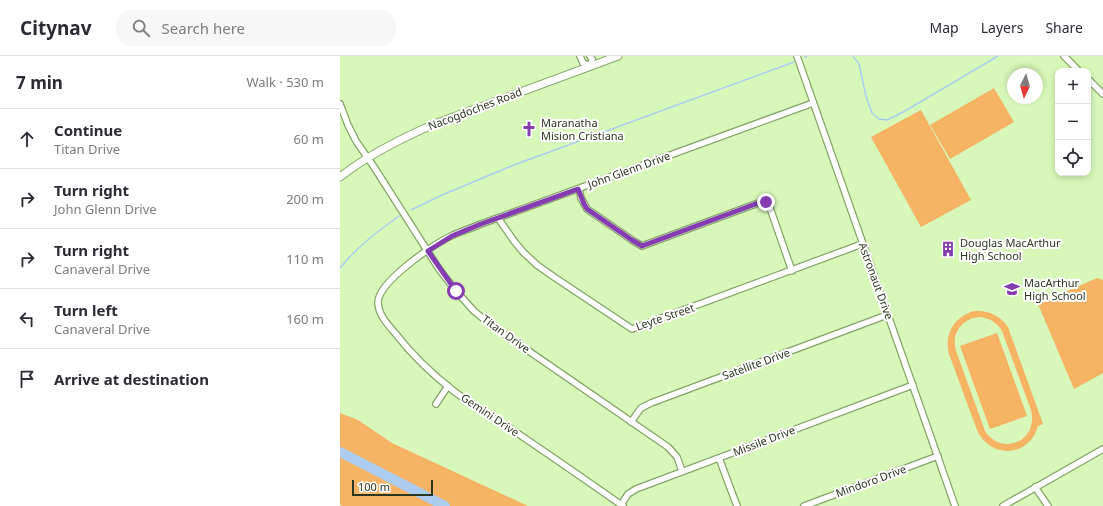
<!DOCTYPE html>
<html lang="en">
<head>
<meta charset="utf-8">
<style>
  :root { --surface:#fff; --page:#f7f7f7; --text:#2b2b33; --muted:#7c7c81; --line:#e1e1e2 }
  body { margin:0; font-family:"Noto Sans",sans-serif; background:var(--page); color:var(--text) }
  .controls { position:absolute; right:12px; top:12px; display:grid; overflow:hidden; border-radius:8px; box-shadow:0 2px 6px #0003 }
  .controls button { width:36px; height:36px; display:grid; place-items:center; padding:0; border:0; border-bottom:1px solid var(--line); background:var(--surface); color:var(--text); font:20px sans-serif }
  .compass { position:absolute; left:667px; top:12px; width:36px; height:36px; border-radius:50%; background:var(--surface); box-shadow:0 2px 6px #0003; rotate:185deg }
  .scale { position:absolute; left:12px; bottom:10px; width:81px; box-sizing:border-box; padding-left:4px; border:2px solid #2b371e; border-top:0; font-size:11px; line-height:14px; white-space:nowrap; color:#2b371e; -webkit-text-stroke:3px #fff; paint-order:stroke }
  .stop { position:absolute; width:12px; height:12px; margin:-9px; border:3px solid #843db0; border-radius:50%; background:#fff }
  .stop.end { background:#843db0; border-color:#fff; box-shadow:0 1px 4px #0008 }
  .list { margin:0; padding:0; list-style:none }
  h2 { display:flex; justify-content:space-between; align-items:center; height:52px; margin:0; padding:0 16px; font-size:17px }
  h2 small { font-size:13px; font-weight:400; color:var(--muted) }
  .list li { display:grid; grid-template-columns:26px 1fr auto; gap:12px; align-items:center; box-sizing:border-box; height:60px; padding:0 16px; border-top:1px solid var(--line) }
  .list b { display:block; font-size:15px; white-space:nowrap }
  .list p { margin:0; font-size:13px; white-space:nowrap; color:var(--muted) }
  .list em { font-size:13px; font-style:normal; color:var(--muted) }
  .icon { flex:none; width:22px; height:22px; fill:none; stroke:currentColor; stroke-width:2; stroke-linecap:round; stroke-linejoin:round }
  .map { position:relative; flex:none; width:763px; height:450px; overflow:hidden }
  header { display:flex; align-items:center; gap:24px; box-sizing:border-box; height:56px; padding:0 20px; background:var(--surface); border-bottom:1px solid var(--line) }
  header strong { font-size:19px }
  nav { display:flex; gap:22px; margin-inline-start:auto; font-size:14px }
  .search { width:280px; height:36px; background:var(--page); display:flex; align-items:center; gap:10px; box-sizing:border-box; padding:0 14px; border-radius:16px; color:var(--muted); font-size:15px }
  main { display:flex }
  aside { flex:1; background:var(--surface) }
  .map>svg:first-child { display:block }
  .green { fill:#f5b363; fill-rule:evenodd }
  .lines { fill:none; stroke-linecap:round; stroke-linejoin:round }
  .stream { stroke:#accdf0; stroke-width:1.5 }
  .river { stroke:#accdf0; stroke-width:10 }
  .minor-casing { stroke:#86a468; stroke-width:8 }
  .major-casing { stroke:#86a468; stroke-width:9 }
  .minor { stroke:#fff; stroke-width:5.5 }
  .major { stroke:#fff; stroke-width:7 }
  .route { stroke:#843db0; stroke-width:5 }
  .labels { text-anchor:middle; stroke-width:4; stroke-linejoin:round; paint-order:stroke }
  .street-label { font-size:11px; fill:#2b371e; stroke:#fff }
  .poi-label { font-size:11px; fill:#2b371e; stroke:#fff; text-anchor:start }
</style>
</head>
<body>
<header>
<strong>Citynav</strong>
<div class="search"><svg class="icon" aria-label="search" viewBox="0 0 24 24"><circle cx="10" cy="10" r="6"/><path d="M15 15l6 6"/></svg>Search here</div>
<nav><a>Map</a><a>Layers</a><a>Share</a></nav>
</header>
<main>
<aside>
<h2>7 min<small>Walk · 530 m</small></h2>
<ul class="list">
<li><svg class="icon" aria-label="ahead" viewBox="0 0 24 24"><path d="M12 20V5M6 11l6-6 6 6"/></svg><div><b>Continue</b><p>Titan Drive</p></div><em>60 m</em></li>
<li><svg class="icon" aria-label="right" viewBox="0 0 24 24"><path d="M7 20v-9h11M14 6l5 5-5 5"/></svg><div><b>Turn right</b><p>John Glenn Drive</p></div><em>200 m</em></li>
<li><svg class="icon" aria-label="right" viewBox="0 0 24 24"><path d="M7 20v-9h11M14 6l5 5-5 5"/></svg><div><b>Turn right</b><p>Canaveral Drive</p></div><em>110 m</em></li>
<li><svg class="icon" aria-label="left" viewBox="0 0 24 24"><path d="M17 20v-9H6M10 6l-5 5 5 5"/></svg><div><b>Turn left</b><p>Canaveral Drive</p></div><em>160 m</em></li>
<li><svg class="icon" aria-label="arrive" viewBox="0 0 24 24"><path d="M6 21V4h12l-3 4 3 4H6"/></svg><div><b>Arrive at destination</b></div></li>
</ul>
</aside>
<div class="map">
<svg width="763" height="450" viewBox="0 0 763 450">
  <rect width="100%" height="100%" fill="#d7f8b8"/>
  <g class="green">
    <path d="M 654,32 L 674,66 L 610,103 L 590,69 Z"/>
    <path d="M 581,54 L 631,144 L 581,171 L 531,81 Z"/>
    <path d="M 757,222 L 763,224 L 763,317 L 734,333 L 698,248 Z"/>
    <path d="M 634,255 C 648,254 660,259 668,271 L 703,368 L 698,370 C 689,402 650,403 637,374 L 609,298 C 604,278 614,261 634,255 ZM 639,261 C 649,262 657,266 662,275 L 691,354 C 699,385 662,401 645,375 L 616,295 C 611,278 621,263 639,261 Z"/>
    <path d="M 657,277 L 687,360 L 650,373 L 620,290 Z"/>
    <path d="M 0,357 L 18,364 L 52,387 L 188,450 L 3,450 L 0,449 Z"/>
  </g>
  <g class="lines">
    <g class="stream">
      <path d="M 513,0 L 519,8 L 526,40 L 532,57 L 539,63 L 547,64 L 565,55 L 658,0"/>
      <path d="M 465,1 L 467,0"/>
      <path d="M 71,154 L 102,139 L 174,109 L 454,6"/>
      <path d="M 0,212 C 18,190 37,176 59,160"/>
    </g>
    <path class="river" d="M 0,396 L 105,450"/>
    <defs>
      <g id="minor">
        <path d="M 240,0 L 243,7 L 251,10 L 252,3 L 250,0"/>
        <path d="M 457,0 L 615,450"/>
        <path d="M 724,0 L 739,15"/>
        <path d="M 748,23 L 763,38"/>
        <path d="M 0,48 L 8,69 L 16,85 L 34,111 L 99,213 L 116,235 L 134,255 L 151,269 L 328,391 L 337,401 L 342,415"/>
        <path d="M 239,133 L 241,142 L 247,153 L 292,184 L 302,190 L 421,146 L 426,146 L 429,149 L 452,215"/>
        <path d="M 158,162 L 174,185 L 183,196 L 197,209 L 214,221 L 292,273 L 522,188"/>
        <path d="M 96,348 L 108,330"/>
        <path d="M 291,366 L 301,352 L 311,347 L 547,259"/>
        <path d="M 379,402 L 397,450"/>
        <path d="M 695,431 L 708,450"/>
        <path d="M 281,449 L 288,438 L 296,433 L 573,329"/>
        <path d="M 283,450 C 250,427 217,404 183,381 C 161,366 137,352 115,336 C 93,319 72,299 55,277 C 47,268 38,258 38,246 C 39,225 94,188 113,179 C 122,175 132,172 141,168 L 473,47"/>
        <path d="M 464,450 L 598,400"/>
        <path d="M 663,450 L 763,393"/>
      </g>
      <path id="major" d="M 0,121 C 28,99 60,83 92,69 L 278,0"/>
    </defs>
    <use href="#minor" class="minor-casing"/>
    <use href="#major" class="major-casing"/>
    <use href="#minor" class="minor"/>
    <use href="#major" class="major"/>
  </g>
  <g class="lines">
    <path class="route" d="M 116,235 L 88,195 L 112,180 L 141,168 L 238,133 L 244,148 L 247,153 L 292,184 L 302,190 L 421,146 L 426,146"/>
  </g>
  <defs>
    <symbol id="church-bare" viewBox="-9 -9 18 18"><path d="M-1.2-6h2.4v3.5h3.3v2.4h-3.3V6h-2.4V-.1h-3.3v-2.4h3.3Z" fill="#843db0" stroke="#fff" stroke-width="2.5" paint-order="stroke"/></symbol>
    <symbol id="building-bare" viewBox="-9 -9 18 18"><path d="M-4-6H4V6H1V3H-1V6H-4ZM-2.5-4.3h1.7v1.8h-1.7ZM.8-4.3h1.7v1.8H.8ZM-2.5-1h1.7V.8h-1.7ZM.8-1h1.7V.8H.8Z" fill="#843db0" stroke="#fff" stroke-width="2.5" paint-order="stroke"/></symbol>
    <symbol id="school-bare" viewBox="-9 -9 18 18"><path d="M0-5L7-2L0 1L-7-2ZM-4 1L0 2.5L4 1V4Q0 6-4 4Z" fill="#843db0" stroke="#fff" stroke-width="2.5" paint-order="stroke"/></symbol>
  </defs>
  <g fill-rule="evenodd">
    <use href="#church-bare" x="178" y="62" width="22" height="22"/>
    <use href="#building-bare" x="597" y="182" width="22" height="22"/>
    <use href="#school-bare" x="661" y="222" width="22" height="22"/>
  </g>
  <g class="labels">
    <g class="street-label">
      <text transform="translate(135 53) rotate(-21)" y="4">Nacogdoches Road</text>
      <text transform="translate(289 114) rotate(-20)" y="4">John Glenn Drive</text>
      <text transform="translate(536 225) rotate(70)" y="4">Astronaut Drive</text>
      <text transform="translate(325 261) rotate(-19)" y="4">Leyte Street</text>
      <text transform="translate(166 278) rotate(36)" y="4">Titan Drive</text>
      <text transform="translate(416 308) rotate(-20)" y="4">Satellite Drive</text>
      <text transform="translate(150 359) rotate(34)" y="4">Gemini Drive</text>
      <text transform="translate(424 385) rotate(-21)" y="4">Missile Drive</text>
      <text transform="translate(531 425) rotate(-20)" y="4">Mindoro Drive</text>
    </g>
    <g class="poi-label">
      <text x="201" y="71">Maranatha<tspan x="201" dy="13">Mision Cristiana</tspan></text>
      <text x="620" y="191">Douglas MacArthur<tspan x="620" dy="13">High School</tspan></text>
      <text x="684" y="231">MacArthur<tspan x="684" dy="13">High School</tspan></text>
    </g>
  </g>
</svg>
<div class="controls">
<button>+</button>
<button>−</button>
<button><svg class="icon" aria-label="locate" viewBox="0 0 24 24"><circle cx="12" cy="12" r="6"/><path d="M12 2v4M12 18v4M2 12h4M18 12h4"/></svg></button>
</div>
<svg class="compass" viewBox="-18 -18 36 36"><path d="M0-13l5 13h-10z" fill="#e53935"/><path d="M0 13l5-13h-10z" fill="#7c7c81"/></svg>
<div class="scale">100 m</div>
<div class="stop" style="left:116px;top:235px"></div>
<div class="stop end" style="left:426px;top:146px"></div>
</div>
</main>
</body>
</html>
